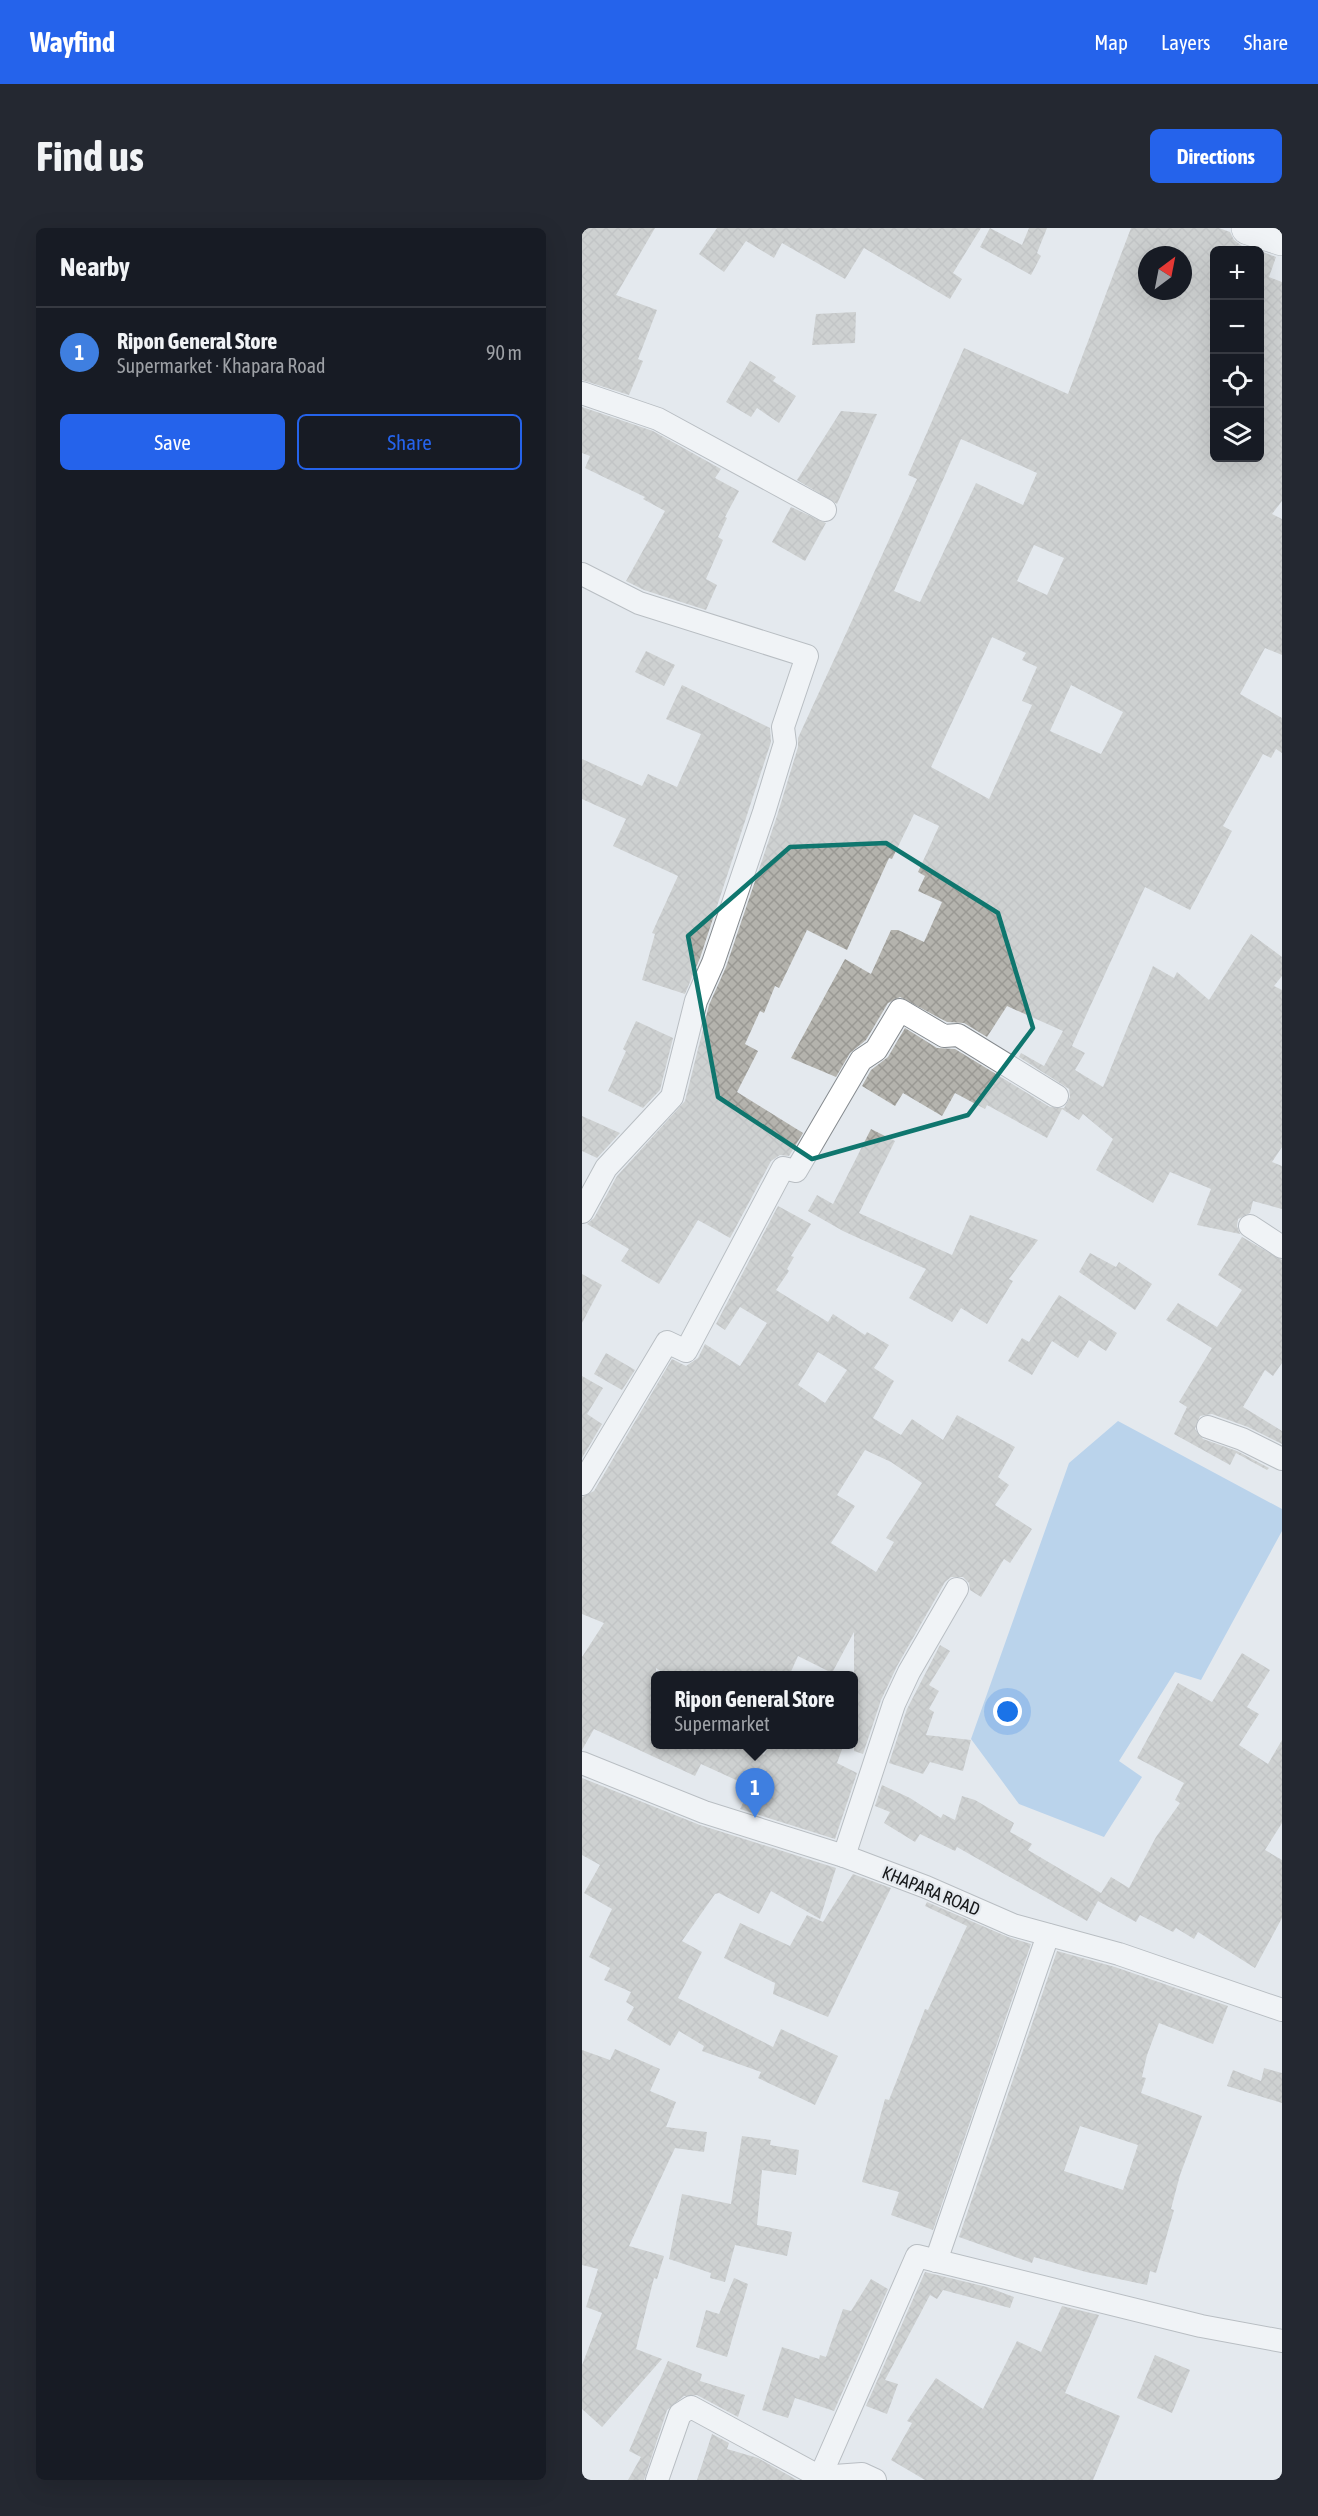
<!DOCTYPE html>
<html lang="en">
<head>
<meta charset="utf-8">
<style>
  :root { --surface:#171b24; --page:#242831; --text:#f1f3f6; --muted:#9ea1a6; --line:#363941; --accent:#2563eb }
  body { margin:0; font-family:"Asap Condensed",sans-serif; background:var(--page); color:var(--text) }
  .controls { position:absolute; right:18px; top:18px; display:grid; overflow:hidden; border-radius:9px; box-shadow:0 6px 24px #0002 }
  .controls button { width:54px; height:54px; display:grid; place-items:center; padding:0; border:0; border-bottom:2px solid var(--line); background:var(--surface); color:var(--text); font:30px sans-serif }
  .compass { position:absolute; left:556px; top:18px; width:54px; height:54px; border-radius:50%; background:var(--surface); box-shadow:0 6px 24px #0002; rotate:32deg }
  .you { position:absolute; left:426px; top:1484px; width:21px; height:21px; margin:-15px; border:4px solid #fff; border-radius:50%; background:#1a73e8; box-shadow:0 0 0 9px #1a73e833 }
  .badge { display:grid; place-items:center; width:39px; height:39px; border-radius:50%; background:var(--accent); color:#fff; font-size:20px; font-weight:700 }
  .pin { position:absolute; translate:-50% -50px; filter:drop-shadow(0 2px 3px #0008) }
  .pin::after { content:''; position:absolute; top:32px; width:21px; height:18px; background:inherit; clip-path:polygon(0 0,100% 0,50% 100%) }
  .popup { position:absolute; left:69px; top:1443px; width:207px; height:78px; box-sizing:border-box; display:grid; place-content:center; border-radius:9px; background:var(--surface); filter:drop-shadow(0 2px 4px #0005); font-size:20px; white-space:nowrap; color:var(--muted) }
  .popup b { font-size:22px; color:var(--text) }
  .popup::after { content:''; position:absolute; left:50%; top:100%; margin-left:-12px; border:12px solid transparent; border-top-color:var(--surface) }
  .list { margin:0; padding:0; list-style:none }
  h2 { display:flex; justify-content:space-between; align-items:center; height:78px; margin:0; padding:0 24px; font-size:26px }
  h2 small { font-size:20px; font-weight:400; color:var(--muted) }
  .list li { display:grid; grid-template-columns:39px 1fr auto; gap:18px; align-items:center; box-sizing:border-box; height:90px; padding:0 24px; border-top:2px solid var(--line) }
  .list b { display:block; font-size:22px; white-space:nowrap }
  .list p { margin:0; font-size:20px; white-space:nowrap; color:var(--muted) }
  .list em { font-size:20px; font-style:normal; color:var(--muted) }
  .actions { display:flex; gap:12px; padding:18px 24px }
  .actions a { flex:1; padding:14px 0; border:2px solid var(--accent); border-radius:9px; text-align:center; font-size:21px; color:var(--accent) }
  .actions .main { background:var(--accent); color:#fff }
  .icon { flex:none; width:33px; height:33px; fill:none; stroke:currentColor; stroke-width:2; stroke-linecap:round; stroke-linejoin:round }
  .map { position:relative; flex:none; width:700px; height:2252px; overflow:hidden; border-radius:9px }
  header { display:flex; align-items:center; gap:36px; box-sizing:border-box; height:84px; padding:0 30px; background:var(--accent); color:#fff }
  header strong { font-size:28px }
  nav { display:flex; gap:33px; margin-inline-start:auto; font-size:21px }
  .intro { display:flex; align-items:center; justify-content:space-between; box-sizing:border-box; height:144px; padding:0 36px }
  h1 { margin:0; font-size:42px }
  .button { padding:15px 27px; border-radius:9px; background:var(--accent); color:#fff; font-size:21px; font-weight:700 }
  main { display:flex; gap:36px; padding:0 36px }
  aside { flex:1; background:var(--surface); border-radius:9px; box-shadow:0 6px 24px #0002 }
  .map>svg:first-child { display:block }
  .water { fill:#88b8e7 }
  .building { fill:url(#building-cross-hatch); fill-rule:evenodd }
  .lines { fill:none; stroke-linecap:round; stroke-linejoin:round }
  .street-casing { stroke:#858a8e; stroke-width:24 }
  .secondary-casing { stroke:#858a8e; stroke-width:34 }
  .street { stroke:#fff; stroke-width:22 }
  .secondary { stroke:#fff; stroke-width:33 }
  .marked { fill:none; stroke:#0f766e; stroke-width:4.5; stroke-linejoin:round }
  .labels { text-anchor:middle; stroke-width:4.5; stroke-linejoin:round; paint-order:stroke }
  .street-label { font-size:18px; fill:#16181a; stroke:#e4e9ee }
</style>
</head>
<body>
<header>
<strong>Wayfind</strong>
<nav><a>Map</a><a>Layers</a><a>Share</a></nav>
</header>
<div class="intro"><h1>Find us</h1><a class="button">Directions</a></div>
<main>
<aside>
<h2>Nearby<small></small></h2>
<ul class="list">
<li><span class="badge" style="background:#3f7fe0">1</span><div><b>Ripon General Store</b><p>Supermarket · Khapara Road</p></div><em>90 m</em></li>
</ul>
<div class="actions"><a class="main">Save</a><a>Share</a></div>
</aside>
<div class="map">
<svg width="700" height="2252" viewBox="0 0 700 2252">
  <defs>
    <pattern id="building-cross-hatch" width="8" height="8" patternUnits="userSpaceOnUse" patternTransform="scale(1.5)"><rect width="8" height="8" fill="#b4b3ad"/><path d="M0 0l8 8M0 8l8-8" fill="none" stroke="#9a9994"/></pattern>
  </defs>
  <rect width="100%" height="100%" fill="#e4e9ee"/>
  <path class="water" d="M 536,1193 L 700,1281 L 700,1303 L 619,1452 L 593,1444 L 537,1533 L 560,1549 L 522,1609 L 437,1576 L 389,1511 L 487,1235 Z"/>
  <g class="building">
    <path d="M 0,0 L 73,0 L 34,67 L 75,82 L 56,131 L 61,133 L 47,167 L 0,152 Z"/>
    <path d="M 135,0 L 399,0 L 371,45 L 380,51 L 368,71 L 282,20 L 263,51 L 200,15 L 192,30 L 164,13 L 142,44 L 117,26 Z"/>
    <path d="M 408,0 L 440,17 L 447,0 L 465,0 L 455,25 L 459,28 L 449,47 L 398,19 Z"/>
    <path d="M 549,0 L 637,0 L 648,4 L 652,12 L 660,18 L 675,22 L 633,22 L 633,230 L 678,230 L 678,23 L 694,29 L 687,49 L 700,54 L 700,273 L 690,286 L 700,291 L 700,427 L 683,420 L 658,466 L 700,490 L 700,525 L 694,521 L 689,530 L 681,526 L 641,598 L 650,603 L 608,682 L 563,659 L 490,818 L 503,825 L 493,842 L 521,859 L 571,738 L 592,750 L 595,744 L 627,772 L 669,706 L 700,729 L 700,748 L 692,758 L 700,762 L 700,919 L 690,934 L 700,938 L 700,981 L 671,973 L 668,985 L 656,991 L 655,998 L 658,1006 L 615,997 L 629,961 L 588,944 L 571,975 L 514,942 L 531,911 L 501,886 L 497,892 L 480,881 L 465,910 L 405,877 L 403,881 L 373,865 L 360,888 L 321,865 L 313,878 L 280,858 L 289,842 L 306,829 L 323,800 L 355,820 L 373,821 L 468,879 L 482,880 L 488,869 L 487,861 L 437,829 L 439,825 L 462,838 L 481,803 L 425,778 L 405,809 L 382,795 L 365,794 L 318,769 L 306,775 L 284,812 L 268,825 L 254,849 L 209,830 L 263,731 L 289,746 L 309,702 L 316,702 L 342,714 L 360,674 L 336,663 L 343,648 L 336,644 L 357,598 L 332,586 L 310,631 L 307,630 L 265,722 L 225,702 L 197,760 L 193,758 L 182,785 L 178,783 L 163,816 L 176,823 L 155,864 L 221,905 L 207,928 L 198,927 L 189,933 L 148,1010 L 116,992 L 77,1056 L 39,1033 L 47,1021 L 5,996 L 12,990 L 35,948 L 103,873 L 127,777 L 144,739 L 195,588 L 216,519 L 216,510 L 335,251 L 326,247 L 343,209 L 382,120 L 486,166 ZM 565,27 L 601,27 L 601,63 L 565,63 ZM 379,211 L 455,245 L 441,277 L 394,255 L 338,374 L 312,363 ZM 452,317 L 482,330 L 465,367 L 435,353 ZM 410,409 L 444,425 L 440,432 L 455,439 L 440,473 L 450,477 L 407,571 L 349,539 ZM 489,457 L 541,484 L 519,526 L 468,503 Z"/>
    <path d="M 274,84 L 273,115 L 230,117 L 234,86 Z"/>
    <path d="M 168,133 L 194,149 L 191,153 L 214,168 L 197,195 L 175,180 L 169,189 L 144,174 Z"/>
    <path d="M 0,179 L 71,203 L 139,241 L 133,250 L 157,263 L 143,289 L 145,290 L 136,309 L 141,312 L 124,351 L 135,357 L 124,382 L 62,362 L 44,353 L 83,283 L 61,271 L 63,269 L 3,240 L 8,228 L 0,225 Z"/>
    <path d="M 259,183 L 295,186 L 255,276 L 215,252 Z"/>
    <path d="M 209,279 L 244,295 L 223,333 L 190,314 Z"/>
    <path d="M 64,423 L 93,437 L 82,458 L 53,444 Z"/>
    <path d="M 100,457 L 188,500 L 189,514 L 118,730 L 103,766 L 60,752 L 73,706 L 70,705 L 96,648 L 31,618 L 44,591 L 0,571 L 0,531 L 60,558 L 66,546 L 95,559 L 119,506 L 84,491 Z"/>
    <path d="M 54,793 L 91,810 L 78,862 L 61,880 L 26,863 L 44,823 L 41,821 Z"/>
    <path d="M 0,888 L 38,905 L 15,930 L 0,923 Z"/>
    <path d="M 289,901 L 313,913 L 277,985 L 370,1027 L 388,987 L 456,1012 L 427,1051 L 431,1053 L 405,1096 L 379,1080 L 370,1094 L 327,1070 L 344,1041 L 261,1003 L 226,983 L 235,967 L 251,976 Z"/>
    <path d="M 196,978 L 229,996 L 209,1028 L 212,1029 L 205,1041 L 207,1043 L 194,1062 L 246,1094 L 251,1086 L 283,1107 L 285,1104 L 307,1117 L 292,1140 L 312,1153 L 291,1190 L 319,1207 L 330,1191 L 361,1212 L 375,1187 L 433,1219 L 416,1249 L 427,1257 L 413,1277 L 450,1301 L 428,1335 L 422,1331 L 399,1369 L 388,1362 L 387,1355 L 381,1349 L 369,1349 L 363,1354 L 315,1438 L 299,1472 L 281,1526 L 272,1523 L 272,1404 L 250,1445 L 216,1428 L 207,1448 L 87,1448 L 74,1440 L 74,1516 L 160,1516 L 182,1527 L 188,1516 L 262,1516 L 255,1535 L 275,1545 L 253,1611 L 158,1581 L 165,1567 L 161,1565 L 165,1557 L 119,1536 L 113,1548 L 12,1501 L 0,1522 L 0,1429 L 22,1395 L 0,1386 L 0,1269 L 12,1263 L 90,1131 L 104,1138 L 116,1130 L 123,1116 L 158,1138 L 185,1095 L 158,1079 L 143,1102 L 134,1096 ZM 236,1124 L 265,1142 L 243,1175 L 216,1157 ZM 283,1222 L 309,1234 L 340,1255 L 304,1310 L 312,1314 L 294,1344 L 249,1315 L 273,1278 L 255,1267 Z"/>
    <path d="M 660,1009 L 700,1032 L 700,1135 L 691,1148 L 683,1142 L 661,1179 L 700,1203 L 700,1216 L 666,1199 L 630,1186 L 618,1188 L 613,1201 L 621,1211 L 655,1223 L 687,1240 L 685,1242 L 654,1225 L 648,1237 L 592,1206 L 605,1179 L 597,1174 L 630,1120 L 584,1092 L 596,1075 L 635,1099 L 660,1062 L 636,1047 Z"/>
    <path d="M 508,1025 L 534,1039 L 537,1034 L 570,1056 L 553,1082 L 497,1044 Z"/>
    <path d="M 0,1046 L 20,1057 L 0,1095 Z"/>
    <path d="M 477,1067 L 535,1105 L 524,1123 L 507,1112 L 496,1130 L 470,1113 L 450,1147 L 426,1133 L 440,1110 L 447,1114 Z"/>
    <path d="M 24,1125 L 53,1142 L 40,1162 L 12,1146 Z"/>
    <path d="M 0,1148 L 21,1160 L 5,1186 L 20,1196 L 0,1230 Z"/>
    <path d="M 358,1417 L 368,1423 L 347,1457 L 357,1463 L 347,1481 L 352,1484 L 344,1507 L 389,1512 L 381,1543 L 348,1534 L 341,1546 L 307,1535 L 325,1481 Z"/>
    <path d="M 660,1425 L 688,1442 L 665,1479 L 677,1486 L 657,1517 L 686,1536 L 700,1512 L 700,1595 L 683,1622 L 700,1632 L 700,1690 L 673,1740 L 616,1704 L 612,1711 L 594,1700 L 591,1704 L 558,1687 L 554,1694 L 516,1673 L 505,1693 L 375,1619 L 373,1623 L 338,1606 L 333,1614 L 302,1595 L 308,1584 L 293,1578 L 300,1557 L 328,1570 L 359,1590 L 361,1586 L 373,1592 L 380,1568 L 393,1572 L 432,1595 L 428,1604 L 450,1616 L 446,1622 L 519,1665 L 529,1649 L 547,1660 L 574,1609 L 598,1575 L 593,1572 L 602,1555 L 555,1530 L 596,1455 L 630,1474 Z"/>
    <path d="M 0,1550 L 118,1597 L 254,1640 L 238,1691 L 189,1663 L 177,1686 L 137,1665 L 133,1666 L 100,1713 L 120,1724 L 96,1770 L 191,1819 L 199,1801 L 256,1828 L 233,1877 L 176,1850 L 179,1844 L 120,1823 L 122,1818 L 97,1803 L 88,1818 L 45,1792 L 52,1779 L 44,1774 L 49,1764 L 22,1752 L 28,1740 L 7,1729 L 30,1681 L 2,1665 L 18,1637 L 0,1627 Z"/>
    <path d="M 271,1646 L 309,1660 L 246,1789 L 191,1766 L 193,1755 L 142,1730 L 158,1695 L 208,1718 L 225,1687 L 241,1694 Z"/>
    <path d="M 345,1674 L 426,1709 L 449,1716 L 351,2002 L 309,1987 L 317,1964 L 280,1954 L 303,1871 L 307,1872 L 343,1781 L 346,1782 L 385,1698 L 343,1678 Z"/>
    <path d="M 475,1723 L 533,1739 L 646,1778 L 631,1816 L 577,1795 L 565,1827 L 560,1849 L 564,1850 L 559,1865 L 620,1888 L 598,1947 L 589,1981 L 592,1982 L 574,2045 L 568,2043 L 565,2057 L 504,2044 L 452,2029 L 450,2035 L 377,2009 ZM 498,1898 L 556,1917 L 541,1962 L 482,1943 Z"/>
    <path d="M 33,1821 L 78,1841 L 68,1863 L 94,1874 L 84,1899 L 125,1904 L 122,1924 L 93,1920 L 47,2018 L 82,2028 L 75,2051 L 72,2050 L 54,2121 L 80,2131 L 20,2199 L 0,2181 L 0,2137 L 20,2085 L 4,2079 L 16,2041 L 0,2037 L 0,1822 L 28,1832 Z"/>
    <path d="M 682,1840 L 700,1845 L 700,1875 L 645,1858 L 651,1842 L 679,1853 Z"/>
    <path d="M 160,1908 L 189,1912 L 188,1917 L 217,1922 L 214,1947 L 180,1942 L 175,1997 L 210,2004 L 205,2028 L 153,2017 L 143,2054 L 128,2050 L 129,2045 L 87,2031 L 100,1966 L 149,1976 Z"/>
    <path d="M 343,2044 L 405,2059 L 432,2069 L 428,2080 L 361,2062 L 355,2071 L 348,2067 L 303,2152 L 316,2156 L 305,2186 L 284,2178 Z"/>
    <path d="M 152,2050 L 166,2056 L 145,2129 L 114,2119 L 124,2082 L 137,2086 Z"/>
    <path d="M 289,2051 L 306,2061 L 252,2183 L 213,2170 L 206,2190 L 180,2182 L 200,2119 L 237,2131 L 238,2127 L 244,2129 L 261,2081 L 269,2083 Z"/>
    <path d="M 480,2078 L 517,2087 L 483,2165 L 538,2188 L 511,2252 L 343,2252 L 309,2232 L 330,2195 L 325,2193 L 354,2150 L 401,2181 L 435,2113 L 459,2124 Z"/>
    <path d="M 573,2127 L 608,2142 L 590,2185 L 555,2170 Z"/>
    <path d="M 86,2133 L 120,2146 L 118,2153 L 163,2167 L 156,2189 L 115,2167 L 102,2168 L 85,2182 L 62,2252 L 46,2252 L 59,2229 L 47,2223 Z"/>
    <path d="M 130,2206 L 147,2215 L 145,2221 L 176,2230 L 215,2252 L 115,2252 Z"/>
  </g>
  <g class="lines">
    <defs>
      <g id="street">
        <path d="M 0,165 L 76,191 L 243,282"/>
        <path d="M 0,346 L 57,375 L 225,428 L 201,499 L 203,515 L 182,584 L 131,735 L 114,773 L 90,869 L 24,940 L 0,984"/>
        <path d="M 668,998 L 700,1019"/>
        <path d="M 626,1199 L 660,1211 L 700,1231"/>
        <path d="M 0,1256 L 85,1114 L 104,1123 L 201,940 L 214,943 L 279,832 L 294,822 L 318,782 L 362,808 L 376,807 L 475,868"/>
        <path d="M 0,1535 L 122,1584 L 262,1628 L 344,1659 L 431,1697 L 537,1726 L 700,1782"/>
        <path d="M 262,1628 L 312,1476 L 327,1444 L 375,1361"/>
        <path d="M 354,2033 L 466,1707"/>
        <path d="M 238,2249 L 335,2028 L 619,2098 L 700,2113"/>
        <path d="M 75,2252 L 98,2186 L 109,2179 L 238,2249 L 280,2246 L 293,2252"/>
      </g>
      <path id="secondary" d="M 666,0 L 700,11"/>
    </defs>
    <use href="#street" class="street-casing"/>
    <use href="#secondary" class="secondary-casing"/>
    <use href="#street" class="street"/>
    <use href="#secondary" class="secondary"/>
  </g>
  <path d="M0 0H700V2252H0ZM 304,615 L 416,685 L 451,800 L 386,887 L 230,931 L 136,869 L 106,708 L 208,619 Z" fill="#e4e9ee" fill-opacity=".55" fill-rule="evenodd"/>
  <path class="marked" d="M 304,615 L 416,685 L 451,800 L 386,887 L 230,931 L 136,869 L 106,708 L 208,619 Z"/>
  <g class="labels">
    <g class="street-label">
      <text transform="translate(349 1663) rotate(22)" y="6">KHAPARA ROAD</text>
    </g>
  </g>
</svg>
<div class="controls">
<button>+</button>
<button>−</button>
<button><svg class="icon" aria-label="locate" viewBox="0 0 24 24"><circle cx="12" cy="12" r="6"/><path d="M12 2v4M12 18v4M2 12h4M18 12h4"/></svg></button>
<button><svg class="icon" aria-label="layers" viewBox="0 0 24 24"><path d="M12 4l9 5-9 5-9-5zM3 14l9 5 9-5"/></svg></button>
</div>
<svg class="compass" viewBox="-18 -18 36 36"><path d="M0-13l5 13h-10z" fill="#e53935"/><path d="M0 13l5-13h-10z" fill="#9ea1a6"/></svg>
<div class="you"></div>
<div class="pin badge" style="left:173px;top:1590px;background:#3f7fe0">1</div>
<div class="popup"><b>Ripon General Store</b>Supermarket</div>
</div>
</main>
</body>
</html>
